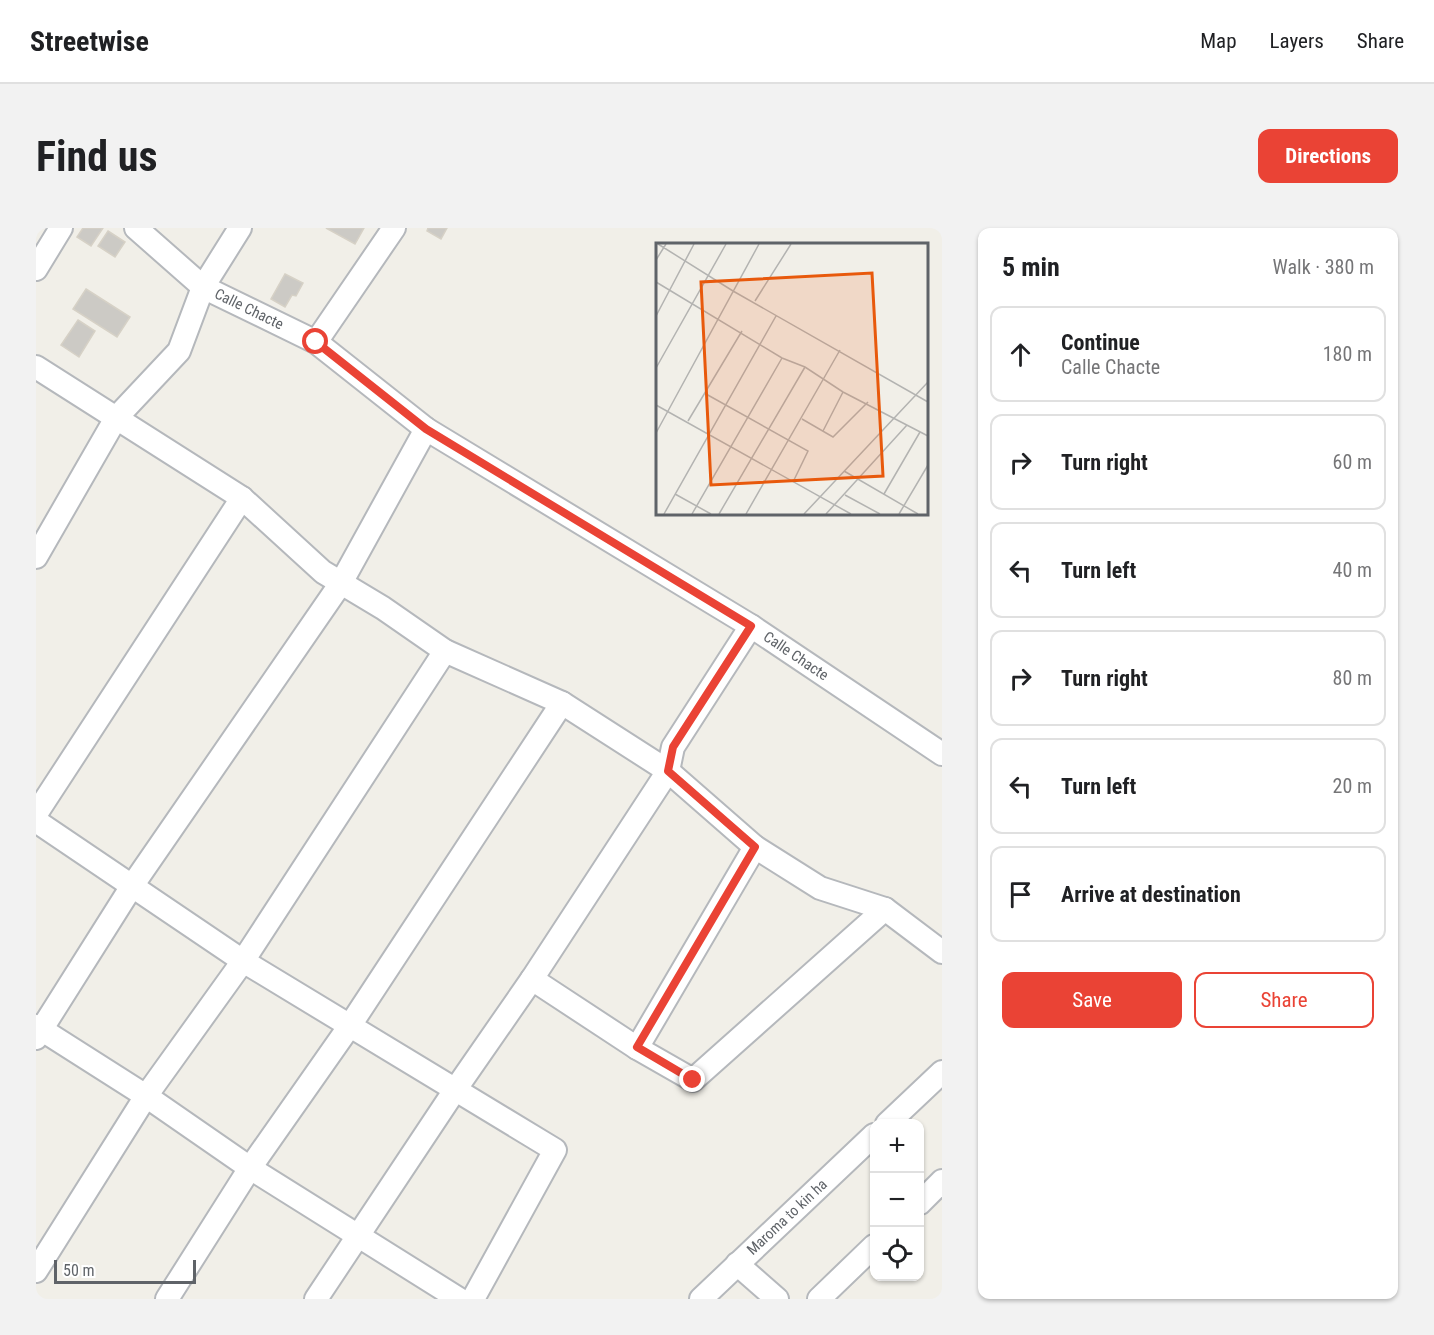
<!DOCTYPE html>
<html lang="en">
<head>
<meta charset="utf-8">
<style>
  :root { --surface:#fff; --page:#f2f2f2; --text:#202124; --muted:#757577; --line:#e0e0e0; --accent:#ea4335 }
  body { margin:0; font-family:"Roboto Condensed",sans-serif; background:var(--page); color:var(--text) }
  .controls { position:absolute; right:18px; bottom:18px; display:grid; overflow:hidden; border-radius:12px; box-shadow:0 2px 4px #0004 }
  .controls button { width:54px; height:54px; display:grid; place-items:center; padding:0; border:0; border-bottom:2px solid var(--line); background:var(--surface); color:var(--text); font:30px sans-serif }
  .scale { position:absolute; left:18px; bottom:15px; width:142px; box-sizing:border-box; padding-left:6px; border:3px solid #5f6368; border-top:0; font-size:16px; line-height:21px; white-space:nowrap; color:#5f6368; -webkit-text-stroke:4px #fff; paint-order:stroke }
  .stop { position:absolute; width:18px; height:18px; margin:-14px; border:4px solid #ea4335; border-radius:50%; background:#fff }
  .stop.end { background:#ea4335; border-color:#fff; box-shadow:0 2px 6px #0008 }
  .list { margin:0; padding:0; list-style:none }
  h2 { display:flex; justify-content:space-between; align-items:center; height:78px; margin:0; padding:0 24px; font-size:26px }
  h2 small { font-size:20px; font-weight:400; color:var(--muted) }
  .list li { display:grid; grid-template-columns:39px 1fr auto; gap:18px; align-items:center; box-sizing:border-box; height:96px; margin:0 12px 12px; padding:0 12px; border:2px solid var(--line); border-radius:12px }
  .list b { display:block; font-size:22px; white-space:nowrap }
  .list p { margin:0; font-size:20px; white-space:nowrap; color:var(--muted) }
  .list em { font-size:20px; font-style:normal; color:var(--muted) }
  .actions { display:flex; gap:12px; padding:18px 24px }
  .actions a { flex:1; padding:14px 0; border:2px solid var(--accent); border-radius:12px; text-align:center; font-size:21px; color:var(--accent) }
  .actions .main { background:var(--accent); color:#fff }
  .icon { flex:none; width:33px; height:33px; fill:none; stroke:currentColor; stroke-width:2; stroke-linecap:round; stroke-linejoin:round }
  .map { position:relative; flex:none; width:906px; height:1071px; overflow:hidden; border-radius:12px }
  header { display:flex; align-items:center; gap:36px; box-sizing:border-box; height:84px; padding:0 30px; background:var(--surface); border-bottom:2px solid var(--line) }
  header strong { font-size:28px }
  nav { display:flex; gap:33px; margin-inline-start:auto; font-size:21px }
  .intro { display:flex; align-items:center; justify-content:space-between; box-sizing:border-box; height:144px; padding:0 36px }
  h1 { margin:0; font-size:42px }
  .button { padding:15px 27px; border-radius:12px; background:var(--accent); color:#fff; font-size:21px; font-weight:700 }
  main { display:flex; gap:36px; padding:0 36px }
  aside { flex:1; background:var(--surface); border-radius:12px; box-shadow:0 2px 4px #0004 }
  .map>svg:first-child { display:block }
  .building { fill:#cccac5; stroke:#d6d1c6; stroke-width:1.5 }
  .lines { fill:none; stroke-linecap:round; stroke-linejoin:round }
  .minor-casing { stroke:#b5b8bc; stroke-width:26 }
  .minor { stroke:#fff; stroke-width:22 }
  .route { stroke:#ea4335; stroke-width:8 }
  .labels { text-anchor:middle; stroke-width:6; stroke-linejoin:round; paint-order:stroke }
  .street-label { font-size:15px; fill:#5f6368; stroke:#fff }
  .inset-road { fill:none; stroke:#b3b3b1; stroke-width:1.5 }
  .view { fill:#e8590c; fill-opacity:0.15; stroke:#e8590c; stroke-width:3 }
  .inset-edge { fill:none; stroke:#5f6368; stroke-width:3 }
</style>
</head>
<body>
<header>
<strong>Streetwise</strong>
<nav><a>Map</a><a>Layers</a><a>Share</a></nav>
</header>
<div class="intro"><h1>Find us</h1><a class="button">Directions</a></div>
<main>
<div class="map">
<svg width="906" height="1071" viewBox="0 0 906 1071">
  <rect width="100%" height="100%" fill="#f1efe8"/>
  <g class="building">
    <path d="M 47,0 L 67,0 L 55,18 L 41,9 Z"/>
    <path d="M 290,0 L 328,0 L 319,16 Z"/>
    <path d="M 392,0 L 411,0 L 405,11 L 391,3 Z"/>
    <path d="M 72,3 L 89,14 L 79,29 L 62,18 Z"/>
    <path d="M 249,46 L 267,55 L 260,68 L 256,67 L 249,79 L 235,71 Z"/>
    <path d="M 50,61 L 94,89 L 81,109 L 37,81 Z"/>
    <path d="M 42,92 L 59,103 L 43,129 L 25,117 Z"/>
  </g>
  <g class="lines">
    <defs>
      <g id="minor">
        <path d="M 100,0 L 167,59 L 280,114 L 390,201 L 715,398 L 906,526"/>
        <path d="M 0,41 L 25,0"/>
        <path d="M 280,114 L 358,0"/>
        <path d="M 0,139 L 206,270 L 287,344 L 347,380 L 409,423 L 526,475 L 632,543 L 719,619 L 784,660 L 849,681 L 906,724"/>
        <path d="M 0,329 L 80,190 L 143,123 L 167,59 L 204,0"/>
        <path d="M 0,586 L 206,270"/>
        <path d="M 0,593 L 207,733 L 519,922 L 437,1071"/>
        <path d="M 496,751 L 601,820 L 657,852 L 849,681"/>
        <path d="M 0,798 L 110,868 L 214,940 L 423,1071"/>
        <path d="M 0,810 L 96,658 L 305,355 L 390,201"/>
        <path d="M 601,820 L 719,619"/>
        <path d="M 851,896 L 906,844"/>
        <path d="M 884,975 L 906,953"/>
        <path d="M 701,1036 L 741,1071"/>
        <path d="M 0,1043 L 110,868 L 207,733 L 409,423"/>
        <path d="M 131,1071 L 214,940 L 315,796 L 526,475"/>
        <path d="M 280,1071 L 419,862 L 496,751 L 632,543 L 637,519 L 715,398"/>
        <path d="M 665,1071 L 838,907"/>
        <path d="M 783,1071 L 838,1018"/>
      </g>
    </defs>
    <use href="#minor" class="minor-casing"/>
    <use href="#minor" class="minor"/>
  </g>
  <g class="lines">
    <path class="route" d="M 280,114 L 390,201 L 715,398 L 637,519 L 632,543 L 719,619 L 601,819 L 657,852"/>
  </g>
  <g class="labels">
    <g class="street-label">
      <text transform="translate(213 81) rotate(26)" y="5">Calle Chacte</text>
      <text transform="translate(760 428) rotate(34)" y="5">Calle Chacte</text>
      <text transform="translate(751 989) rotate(-43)" y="5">Maroma to kin ha</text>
    </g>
  </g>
  <g transform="translate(620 15)">
    <rect width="272" height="272" fill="#f1efe8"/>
    <path class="inset-road" d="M 2,1 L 77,48 L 272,159M 0,17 L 10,1M 0,39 L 126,115 L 149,124 L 187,149 L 272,193M 99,58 L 135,1M 0,73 L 38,1M 0,125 L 70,1M 50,151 L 152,208 L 137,239M 0,162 L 195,271M 146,176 L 177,194 L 212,159M 32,178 L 86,88M 167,188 L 187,149M 0,190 L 103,1M 188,228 L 262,271M 19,251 L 55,271M 228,251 L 264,189M 189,252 L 224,271M 8,271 L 120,73M 36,271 L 126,115M 63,271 L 149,124M 90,271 L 184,107M 148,271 L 272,139M 170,271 L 251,182M 243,271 L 272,222"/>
    <path class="view" d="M 216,30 L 227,233 L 55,242 L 45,39 Z"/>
    <rect width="272" height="272" class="inset-edge"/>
  </g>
</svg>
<div class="controls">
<button>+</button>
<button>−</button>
<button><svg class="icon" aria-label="locate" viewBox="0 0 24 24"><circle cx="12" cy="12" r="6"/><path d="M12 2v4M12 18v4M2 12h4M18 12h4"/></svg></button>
</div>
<div class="scale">50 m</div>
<div class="stop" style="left:280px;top:114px"></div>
<div class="stop end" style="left:657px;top:852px"></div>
</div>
<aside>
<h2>5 min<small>Walk · 380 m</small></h2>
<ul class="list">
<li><svg class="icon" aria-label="ahead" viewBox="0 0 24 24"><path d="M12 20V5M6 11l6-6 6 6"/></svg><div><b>Continue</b><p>Calle Chacte</p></div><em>180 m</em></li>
<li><svg class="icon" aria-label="right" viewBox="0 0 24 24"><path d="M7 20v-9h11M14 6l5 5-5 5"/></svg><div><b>Turn right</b></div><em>60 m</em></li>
<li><svg class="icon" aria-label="left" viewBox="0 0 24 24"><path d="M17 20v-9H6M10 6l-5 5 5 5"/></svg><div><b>Turn left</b></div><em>40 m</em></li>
<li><svg class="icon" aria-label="right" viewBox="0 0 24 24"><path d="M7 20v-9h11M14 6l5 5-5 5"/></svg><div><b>Turn right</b></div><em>80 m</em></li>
<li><svg class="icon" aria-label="left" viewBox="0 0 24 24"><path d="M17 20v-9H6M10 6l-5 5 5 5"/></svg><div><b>Turn left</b></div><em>20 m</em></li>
<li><svg class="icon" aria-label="arrive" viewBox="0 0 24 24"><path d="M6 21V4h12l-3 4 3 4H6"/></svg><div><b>Arrive at destination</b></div></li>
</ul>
<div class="actions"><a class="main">Save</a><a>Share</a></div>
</aside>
</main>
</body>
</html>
